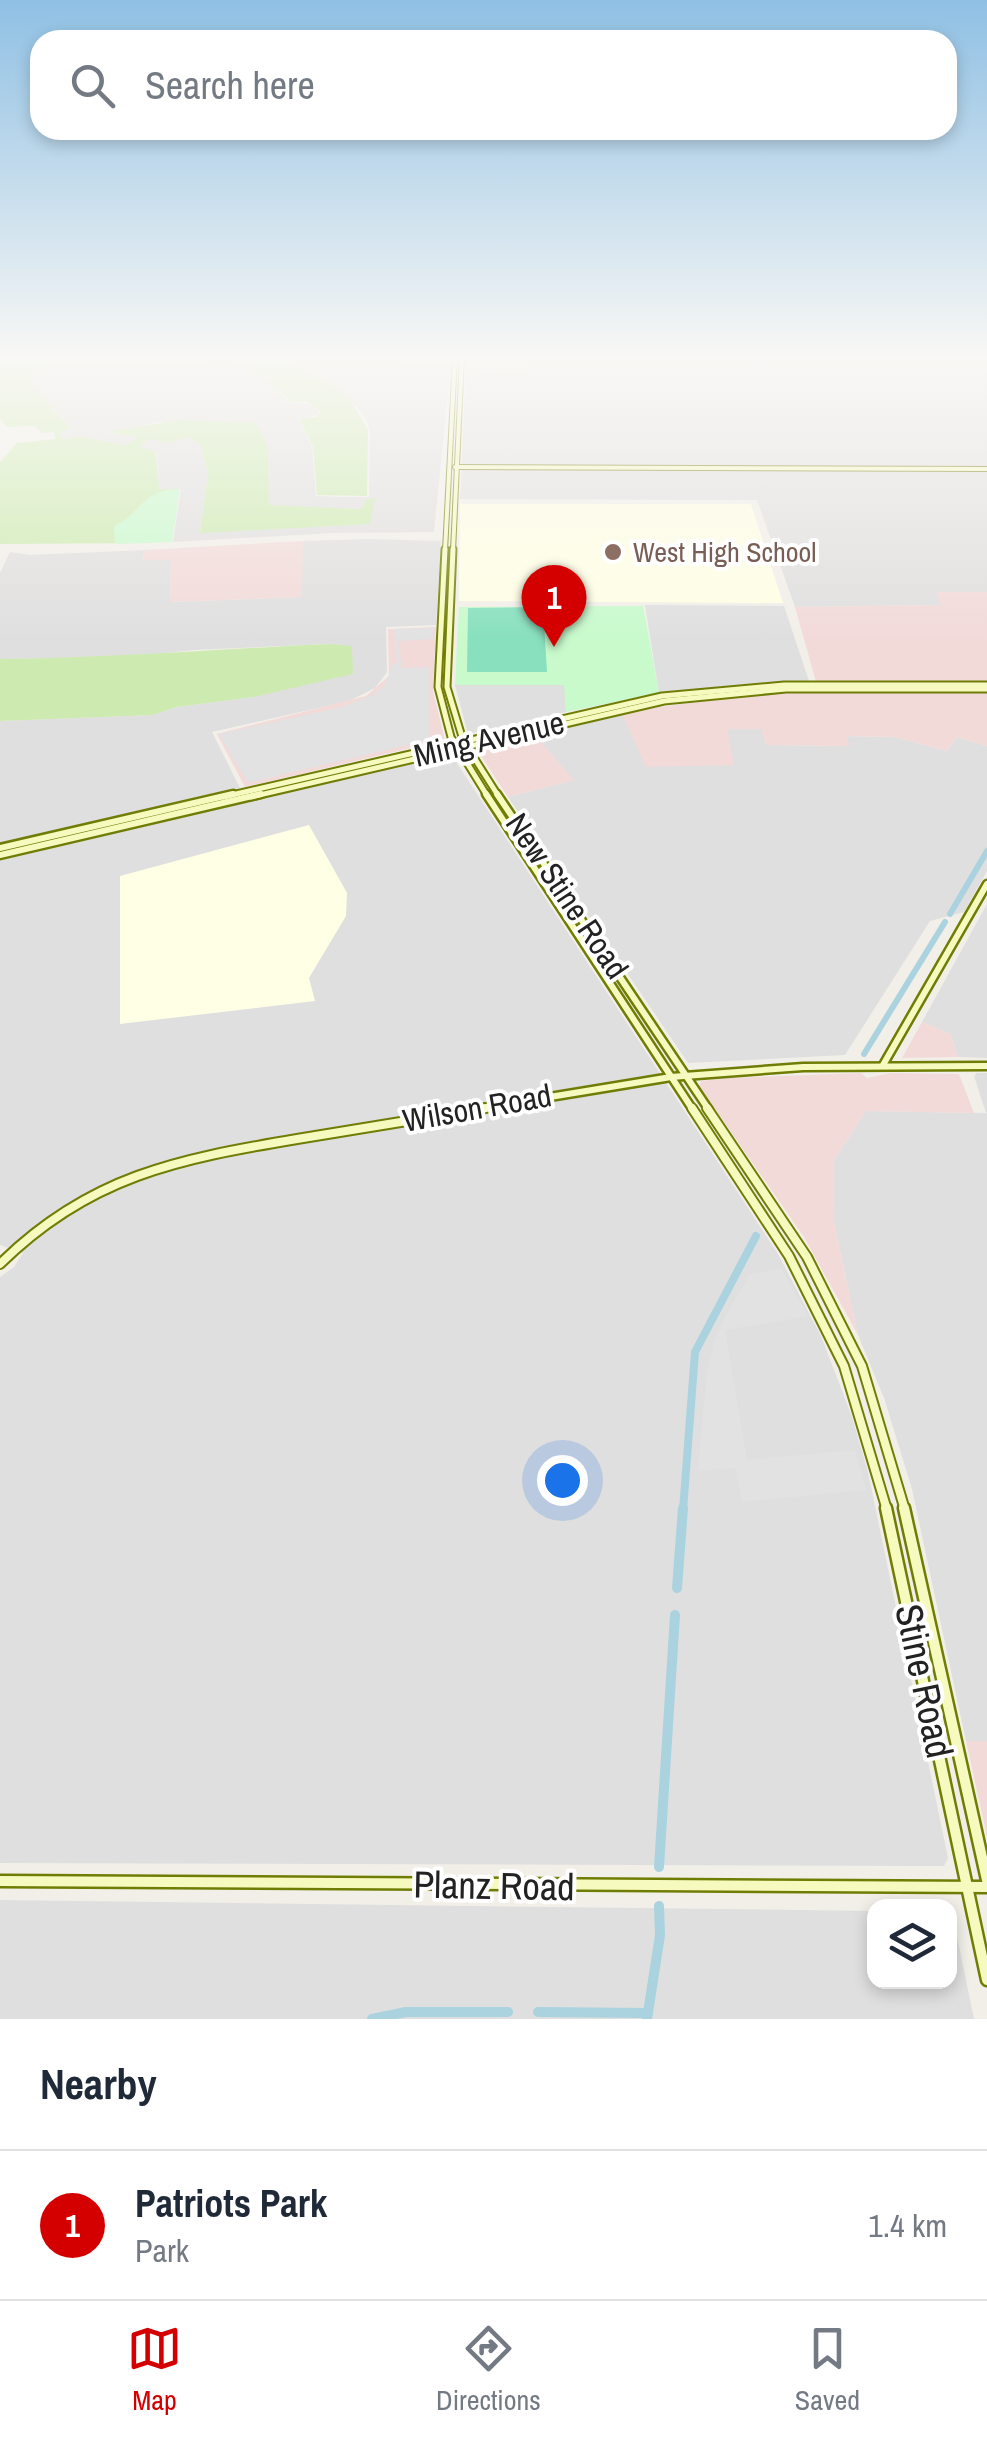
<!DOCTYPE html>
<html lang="en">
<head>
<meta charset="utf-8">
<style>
  :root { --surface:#fff; --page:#f2f2f3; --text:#1f2937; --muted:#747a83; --line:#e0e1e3; --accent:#d40000 }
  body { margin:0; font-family:"Archivo Narrow",sans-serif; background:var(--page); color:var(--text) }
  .controls { position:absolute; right:30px; bottom:30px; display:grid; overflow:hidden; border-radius:20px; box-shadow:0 5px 15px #0003 }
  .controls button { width:90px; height:90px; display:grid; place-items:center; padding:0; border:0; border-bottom:2px solid var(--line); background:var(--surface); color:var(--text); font:50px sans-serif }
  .you { position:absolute; left:562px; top:1480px; width:35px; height:35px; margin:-25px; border:8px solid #fff; border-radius:50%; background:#1a73e8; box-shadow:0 0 0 15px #1a73e833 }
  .badge { display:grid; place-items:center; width:65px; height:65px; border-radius:50%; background:var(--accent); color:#fff; font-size:32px; font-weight:700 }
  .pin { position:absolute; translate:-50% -82px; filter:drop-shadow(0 2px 5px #0008) }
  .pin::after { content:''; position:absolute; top:52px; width:35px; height:30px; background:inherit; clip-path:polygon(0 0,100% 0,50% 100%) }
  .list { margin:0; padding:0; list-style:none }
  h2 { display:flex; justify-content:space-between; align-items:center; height:130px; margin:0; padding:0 40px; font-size:42px }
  h2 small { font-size:32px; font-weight:400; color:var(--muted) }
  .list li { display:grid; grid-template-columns:65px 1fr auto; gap:30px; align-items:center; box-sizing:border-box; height:150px; padding:0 40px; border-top:2px solid var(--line) }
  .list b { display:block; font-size:38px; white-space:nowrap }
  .list p { margin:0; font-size:32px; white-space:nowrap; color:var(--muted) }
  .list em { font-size:32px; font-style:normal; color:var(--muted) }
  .icon { flex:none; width:55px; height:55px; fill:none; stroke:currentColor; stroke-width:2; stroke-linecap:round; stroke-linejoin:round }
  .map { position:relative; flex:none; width:987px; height:2019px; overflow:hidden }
  .search { position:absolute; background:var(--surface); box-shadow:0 5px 15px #0003; left:30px; right:30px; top:30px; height:110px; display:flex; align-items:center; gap:25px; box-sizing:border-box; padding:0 35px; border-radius:30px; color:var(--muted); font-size:38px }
  .sheet { height:280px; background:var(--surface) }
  nav { display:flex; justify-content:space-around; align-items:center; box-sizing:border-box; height:140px; border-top:2px solid var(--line); background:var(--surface); font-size:28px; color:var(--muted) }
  nav a { display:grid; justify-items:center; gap:5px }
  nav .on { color:var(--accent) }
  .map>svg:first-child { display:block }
  .residential { fill:#e0dfdf }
  .commercial { fill:#f2dad9 }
  .education { fill:#ffffe5 }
  .grass { fill:#cdebb0 }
  .park { fill:#c8facc }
  .pitch { fill:#88e0be }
  .parking { fill:#e2e2e2 }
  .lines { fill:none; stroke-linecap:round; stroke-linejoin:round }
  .canal-far2 { stroke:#aad3df; stroke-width:6 }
  .canal-far1 { stroke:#aad3df; stroke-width:8 }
  .canal { stroke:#aad3df; stroke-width:10 }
  .secondary-far4-casing { stroke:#707d05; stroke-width:6 }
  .secondary-far3-casing { stroke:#707d05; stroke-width:9 }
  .secondary-far2-casing { stroke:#707d05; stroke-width:11 }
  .secondary-far1-casing { stroke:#707d05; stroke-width:12 }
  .secondary-casing { stroke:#707d05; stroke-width:15 }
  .secondary-far4 { stroke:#f7fabf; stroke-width:4 }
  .secondary-far3 { stroke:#f7fabf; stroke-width:5 }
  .secondary-far2 { stroke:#f7fabf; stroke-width:6 }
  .secondary-far1 { stroke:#f7fabf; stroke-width:8 }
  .secondary { stroke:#f7fabf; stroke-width:10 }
  .education-dot { fill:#8d6e63; stroke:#fff; stroke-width:4 }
  .labels { text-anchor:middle; stroke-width:8; stroke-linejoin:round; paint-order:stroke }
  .far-education-label { font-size:28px; fill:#785e54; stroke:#fff; text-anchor:start }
  .street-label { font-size:32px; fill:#222; stroke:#fff }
  .near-street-label { font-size:38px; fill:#222; stroke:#fff }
</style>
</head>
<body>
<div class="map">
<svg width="987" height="2019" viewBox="0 0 987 2019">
  <rect width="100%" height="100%" fill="#f2efe9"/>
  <g class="residential">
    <path d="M 208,357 L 233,357 L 241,367 L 277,389 L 289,403 L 315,404 L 319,411 L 315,416 L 298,419 L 312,447 L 316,496 L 345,497 L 369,497 L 370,430 L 364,415 L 337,387 L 283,357 L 451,362 L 434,532 L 334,533 L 173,542 L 181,489 L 159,489 L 157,452 L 139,447 L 149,439 L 171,443 L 188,437 L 201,446 L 208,474 L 200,532 L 370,524 L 366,501 L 361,509 L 269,505 L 268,446 L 256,423 L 159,422 L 109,433 L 138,437 L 127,445 L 81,437 L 63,439 L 60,431 L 72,428 L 31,385 L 34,371 L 60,363 L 159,365 L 209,361 Z"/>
    <path d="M 525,357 L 987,357 L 987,592 L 937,592 L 942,605 L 795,607 L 757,500 L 460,499 L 466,367 L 525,372 Z"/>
    <path d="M 368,539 L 441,541 L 436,625 L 386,627 L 387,672 L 375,688 L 349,701 L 212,732 L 240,788 L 0,845 L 0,721 L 153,715 L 177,707 L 254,697 L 352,647 L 330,644 L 194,650 L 122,658 L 0,659 L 0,573 L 10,552 L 30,555 L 145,550 L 143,560 L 171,559 L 170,602 L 301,597 L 303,541 Z"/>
    <path d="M 645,605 L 784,606 L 809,681 L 659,693 Z"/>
    <path d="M 455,685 L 565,685 L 566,712 L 468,734 Z"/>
    <path d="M 621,712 L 733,764 L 726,729 L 762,729 L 766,745 L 848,746 L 846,736 L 895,737 L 947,751 L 957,737 L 987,746 L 987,871 L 964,912 L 930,921 L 845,1055 L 688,1063 L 508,797 L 573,780 L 533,733 Z"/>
    <path d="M 451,754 L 778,1254 L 821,1336 L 851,1414 L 868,1472 L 948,1858 L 944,1866 L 0,1863 L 0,1277 L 14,1267 L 23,1253 L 0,1245 L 0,858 Z"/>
    <path d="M 987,904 L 987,1058 L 958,1057 L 950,1034 L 922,1022 Z"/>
    <path d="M 977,1073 L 987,1073 L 987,1741 L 966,1741 L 912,1489 L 884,1398 L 858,1335 L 833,1219 L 834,1160 L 866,1111 L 986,1113 L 974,1076 Z"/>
    <path d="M 0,1900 L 874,1911 L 874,1982 L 950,1982 L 952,1912 L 974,2019 L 0,2019 Z"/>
  </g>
  <g class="commercial">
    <path d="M 303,541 L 302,597 L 170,602 L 171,560 L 143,560 L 145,550 Z"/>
    <path d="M 936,592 L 987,592 L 987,682 L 816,682 L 795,607 L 941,605 Z"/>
    <path d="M 436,627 L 433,691 L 445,740 L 245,787 L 217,734 L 366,696 L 389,676 L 388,629 Z"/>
    <path d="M 987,692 L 987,746 L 957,737 L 947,751 L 895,737 L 847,736 L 849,746 L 766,745 L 761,729 L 727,729 L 734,765 L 646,767 L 621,712 L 767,693 Z"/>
    <path d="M 533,733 L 574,780 L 508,797 L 476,748 Z"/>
    <path d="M 922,1022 L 950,1034 L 958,1057 L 902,1058 Z"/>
    <path d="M 861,1073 L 867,1078 L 890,1073 L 959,1074 L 974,1113 L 866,1111 L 834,1160 L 833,1219 L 858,1335 L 804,1237 L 699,1086 L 701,1081 L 729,1078 Z"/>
    <path d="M 966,1741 L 987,1741 L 987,1836 Z"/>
  </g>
  <g class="education">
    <path d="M 460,504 L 751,504 L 783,603 L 459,601 Z"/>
    <path d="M 309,825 L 347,893 L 346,916 L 309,978 L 315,1001 L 120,1024 L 120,876 Z"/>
  </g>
  <g class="grass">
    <path d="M 0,357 L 208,357 L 209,360 L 159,365 L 59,363 L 34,371 L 31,385 L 72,429 L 60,431 L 63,439 L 81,437 L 127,445 L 137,437 L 107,432 L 179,420 L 256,423 L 268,446 L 269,505 L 361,509 L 367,499 L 381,499 L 374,501 L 370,524 L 200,533 L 208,474 L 201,446 L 188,437 L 171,443 L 149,439 L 140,447 L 156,452 L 159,489 L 177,489 L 153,543 L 0,544 L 0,462 L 17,443 L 56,439 L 54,432 L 42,433 L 35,426 L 7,427 L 0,419 Z"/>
    <path d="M 234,357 L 281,357 L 336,387 L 350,400 L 368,430 L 367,496 L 317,495 L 313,447 L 299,419 L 316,417 L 320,411 L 306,401 L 290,402 C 275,382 249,377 234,357 Z"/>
    <path d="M 330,644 L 352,646 L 353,674 L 254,697 L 177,707 L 153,715 L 0,721 L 0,659 C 110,658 220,649 330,644 Z"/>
  </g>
  <g class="park">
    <path d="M 180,489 L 172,542 L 115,544 L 114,526 C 143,513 140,490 180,489 Z"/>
    <path d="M 643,606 L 659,693 L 566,712 L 564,685 L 455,685 L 459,607 Z"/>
  </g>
  <path class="pitch" d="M 543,607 L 547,672 L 467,672 L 468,608 Z"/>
  <g class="parking">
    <path d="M 433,628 L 433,639 L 398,641 L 402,668 L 429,667 L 429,740 L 248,783 L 219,734 L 342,707 L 373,695 L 385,685 L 393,663 L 397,663 L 394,629 Z"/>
    <path d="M 781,1268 L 808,1316 L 725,1330 L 747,1460 L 855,1450 L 866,1490 L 742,1502 L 735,1468 L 698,1471 L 707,1371 L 717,1333 L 749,1275 Z"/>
  </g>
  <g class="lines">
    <g class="canal-far2">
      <path d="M 950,914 L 987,851"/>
      <path d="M 864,1054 L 945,922"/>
    </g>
    <path class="canal-far1" d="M 683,1510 L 695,1352 L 756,1236"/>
    <g class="canal">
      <path d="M 677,1588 L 683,1508"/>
      <path d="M 659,1867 L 675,1615"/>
      <path d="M 538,2012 L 648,2013"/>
      <path d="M 372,2019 L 406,2012 L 508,2012"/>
      <path d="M 647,2019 L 660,1935 L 659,1906"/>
    </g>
    <defs>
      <g id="secondary-far4">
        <path d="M 455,467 L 987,469"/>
        <path d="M 445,551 L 455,357"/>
        <path d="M 453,551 L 462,357"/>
      </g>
      <g id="secondary-far3">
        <path d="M 445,549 L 438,687 L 451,737 L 488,797"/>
        <path d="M 453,549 L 447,687 L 463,740 L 499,797"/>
        <path d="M 223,797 L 662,696 L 784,685 L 987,685"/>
        <path d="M 251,797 L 664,701 L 786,689 L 987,689"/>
      </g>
      <g id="secondary-far2">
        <path d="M 486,794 L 693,1110"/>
        <path d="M 497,794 L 709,1110"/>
        <path d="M 0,848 L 233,794"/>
        <path d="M 0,855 L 261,794"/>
        <path d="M 883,1065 L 987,884"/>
        <path d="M 471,1110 L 671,1077 L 803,1067 L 987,1066"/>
      </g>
      <g id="secondary-far1">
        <path d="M 692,1108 L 789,1256 L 844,1366 L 887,1510"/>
        <path d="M 707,1108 L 807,1257 L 862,1366 L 905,1510"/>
        <path d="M 0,1264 C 89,1176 178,1159 297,1139 C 360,1129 423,1118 486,1108"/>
      </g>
      <g id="secondary">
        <path d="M 886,1508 L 987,1980"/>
        <path d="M 904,1508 L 987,1880"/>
        <path d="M 0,1881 L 987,1887"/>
      </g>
    </defs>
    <use href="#secondary-far4" class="secondary-far4-casing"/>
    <use href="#secondary-far3" class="secondary-far3-casing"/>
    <use href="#secondary-far2" class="secondary-far2-casing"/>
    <use href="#secondary-far1" class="secondary-far1-casing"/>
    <use href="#secondary" class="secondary-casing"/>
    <use href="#secondary-far4" class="secondary-far4"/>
    <use href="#secondary-far3" class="secondary-far3"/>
    <use href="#secondary-far2" class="secondary-far2"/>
    <use href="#secondary-far1" class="secondary-far1"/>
    <use href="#secondary" class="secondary"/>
  </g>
  <linearGradient id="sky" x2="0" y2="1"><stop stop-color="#8fc0e4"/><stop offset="0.56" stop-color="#f9f8f5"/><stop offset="1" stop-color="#f9f8f5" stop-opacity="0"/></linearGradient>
  <rect width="987" height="640" fill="url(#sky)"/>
  <circle class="education-dot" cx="613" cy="552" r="10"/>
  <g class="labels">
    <g class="far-education-label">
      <text x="633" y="562">West High School</text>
    </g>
    <g class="street-label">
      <text transform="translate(489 739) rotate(-13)" y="11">Ming Avenue</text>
      <text transform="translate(567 896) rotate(56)" y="11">New Stine Road</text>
      <text transform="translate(477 1108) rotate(-10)" y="11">Wilson Road</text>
    </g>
    <g class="near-street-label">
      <text transform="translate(924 1681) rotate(78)" y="13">Stine Road</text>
      <text transform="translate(494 1886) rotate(1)" y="13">Planz Road</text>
    </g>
  </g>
</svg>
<div class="controls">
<button><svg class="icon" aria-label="layers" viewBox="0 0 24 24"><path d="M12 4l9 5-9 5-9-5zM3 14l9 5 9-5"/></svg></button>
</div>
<div class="you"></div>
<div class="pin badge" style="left:554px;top:647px">1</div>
<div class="search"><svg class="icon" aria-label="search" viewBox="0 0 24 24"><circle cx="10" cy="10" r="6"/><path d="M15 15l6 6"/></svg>Search here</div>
</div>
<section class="sheet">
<h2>Nearby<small></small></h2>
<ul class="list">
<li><span class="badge">1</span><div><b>Patriots Park</b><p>Park</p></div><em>1.4 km</em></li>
</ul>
</section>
<nav>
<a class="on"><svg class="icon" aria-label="map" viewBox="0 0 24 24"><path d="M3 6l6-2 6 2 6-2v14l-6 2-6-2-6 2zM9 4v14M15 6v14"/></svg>Map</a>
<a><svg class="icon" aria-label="directions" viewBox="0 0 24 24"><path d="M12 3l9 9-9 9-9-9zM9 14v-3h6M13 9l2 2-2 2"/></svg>Directions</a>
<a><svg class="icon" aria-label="saved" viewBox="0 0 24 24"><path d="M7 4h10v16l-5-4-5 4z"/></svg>Saved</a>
</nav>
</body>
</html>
